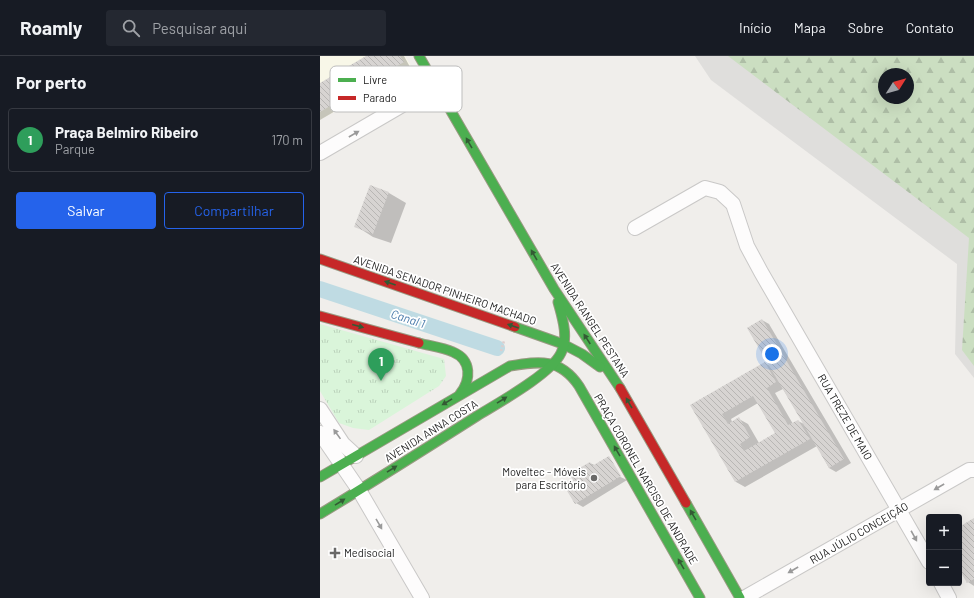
<!DOCTYPE html>
<html lang="pt">
<head>
<meta charset="utf-8">
<style>
  :root { --surface:#171b24; --page:#242831; --text:#f1f3f6; --muted:#9ea1a6; --line:#363941; --accent:#2563eb }
  body { margin:0; font-family:Barlow,sans-serif; background:var(--page); color:var(--text) }
  .controls { position:absolute; right:12px; bottom:12px; display:grid; overflow:hidden; border-radius:4px; box-shadow:0 4px 16px #0002 }
  .controls button { width:36px; height:36px; display:grid; place-items:center; padding:0; border:0; border-bottom:1px solid var(--line); background:var(--surface); color:var(--text); font:20px sans-serif }
  .compass { position:absolute; left:558px; top:12px; width:36px; height:36px; border-radius:50%; background:var(--surface); box-shadow:0 4px 16px #0002; rotate:53deg }
  .you { position:absolute; left:452px; top:298px; width:14px; height:14px; margin:-10px; border:3px solid #fff; border-radius:50%; background:#1a73e8; box-shadow:0 0 0 6px #1a73e833 }
  .badge { display:grid; place-items:center; width:26px; height:26px; border-radius:50%; background:var(--accent); color:#fff; font-size:13px; font-weight:700 }
  .pin { position:absolute; translate:-50% -33px; filter:drop-shadow(0 1px 2px #0008) }
  .pin::after { content:''; position:absolute; top:21px; width:14px; height:12px; background:inherit; clip-path:polygon(0 0,100% 0,50% 100%) }
  .list { margin:0; padding:0; list-style:none }
  h2 { display:flex; justify-content:space-between; align-items:center; height:52px; margin:0; padding:0 16px; font-size:17px }
  h2 small { font-size:13px; font-weight:400; color:var(--muted) }
  .list li { display:grid; grid-template-columns:26px 1fr auto; gap:12px; align-items:center; box-sizing:border-box; height:64px; margin:0 8px 8px; padding:0 8px; border:1px solid var(--line); border-radius:4px }
  .list b { display:block; font-size:15px; white-space:nowrap }
  .list p { margin:0; font-size:13px; white-space:nowrap; color:var(--muted) }
  .list em { font-size:13px; font-style:normal; color:var(--muted) }
  .actions { display:flex; gap:8px; padding:12px 16px }
  .actions a { flex:1; padding:9px 0; border:1px solid var(--accent); border-radius:4px; text-align:center; font-size:14px; color:var(--accent) }
  .actions .main { background:var(--accent); color:#fff }
  .icon { flex:none; width:22px; height:22px; fill:none; stroke:currentColor; stroke-width:2; stroke-linecap:round; stroke-linejoin:round }
  .map { position:relative; flex:none; width:654px; height:542px; overflow:hidden }
  header { display:flex; align-items:center; gap:24px; box-sizing:border-box; height:56px; padding:0 20px; background:var(--surface); border-bottom:1px solid var(--line) }
  header strong { font-size:19px }
  nav { display:flex; gap:22px; margin-inline-start:auto; font-size:14px }
  .search { width:280px; height:36px; background:var(--page); display:flex; align-items:center; gap:10px; box-sizing:border-box; padding:0 14px; border-radius:4px; color:var(--muted); font-size:15px }
  main { display:flex }
  aside { flex:1; background:var(--surface) }
  .map>svg:first-child { display:block }
  .residential { fill:#dfdedc; fill-rule:evenodd }
  .education { fill:#f8f7e8 }
  .forest { fill:url(#forest-firs); fill-rule:evenodd }
  .park { fill:url(#park-tufts) }
  .shadow { fill:#0003; fill-rule:evenodd }
  .lines { fill:none; stroke-linecap:round; stroke-linejoin:round }
  .canal { stroke:#bfdbe3; stroke-width:16 }
  .building { fill:url(#building-back-hatch); fill-rule:evenodd }
  .street-casing { stroke:#c9c8c7; stroke-width:16 }
  .fast-casing { stroke:#999a82; stroke-width:11 }
  .jam-casing { stroke:#999a82; stroke-width:11 }
  .path { stroke:#dccecd; stroke-width:2.5; stroke-dasharray:2 2; stroke-linecap:butt }
  .street { stroke:#fdfcfc; stroke-width:14 }
  .fast { stroke:#4caf50; stroke-width:9 }
  .jam { stroke:#c62828; stroke-width:9 }
  .oneway { fill:#9a9a9a }
  .oneway2 { fill:#335a34 }
  .poi-dot { fill:#6a6968; stroke:#fff; stroke-width:1.5 }
  .labels { text-anchor:middle; stroke-width:3.5; stroke-linejoin:round; paint-order:stroke }
  .street-label { font-size:11px; fill:#222; stroke:#fff }
  .poi-label { font-size:11px; fill:#222; stroke:#fff; text-anchor:end }
  .water-label { font-size:12px; font-style:italic; fill:#4a7aab; stroke:#fff }
  .key { fill:#fff; stroke:#bdbdbd; stroke-width:1 }
  .key-label { font-size:11px; fill:#222 }
</style>
</head>
<body>
<header>
<strong>Roamly</strong>
<div class="search"><svg class="icon" aria-label="search" viewBox="0 0 24 24"><circle cx="10" cy="10" r="6"/><path d="M15 15l6 6"/></svg>Pesquisar aqui</div>
<nav><a>Início</a><a>Mapa</a><a>Sobre</a><a>Contato</a></nav>
</header>
<main>
<aside>
<h2>Por perto<small></small></h2>
<ul class="list">
<li><span class="badge" style="background:#2e9e5b">1</span><div><b>Praça Belmiro Ribeiro</b><p>Parque</p></div><em>170 m</em></li>
</ul>
<div class="actions"><a class="main">Salvar</a><a>Compartilhar</a></div>
</aside>
<div class="map">
<svg width="654" height="542" viewBox="0 0 654 542">
  <defs>
    <pattern id="forest-firs" width="22" height="20" patternUnits="userSpaceOnUse"><rect width="22" height="20" fill="#cbdec1"/><path d="M5 1l3.5 6h-7zM16 11l3.5 6h-7z" fill="#aebea6"/></pattern>
    <pattern id="park-tufts" width="24" height="20" patternUnits="userSpaceOnUse"><rect width="24" height="20" fill="#daf5da"/><path d="M3 7l-1-3M5 7V3M7 7l1-3M15 17l-1-3M17 17v-4M19 17l1-3" fill="none" stroke="#bbd2bb"/></pattern>
    <pattern id="building-back-hatch" width="6" height="6" patternUnits="userSpaceOnUse"><rect width="6" height="6" fill="#d7d4d2"/><path d="M-1 5l2 2M0 0l6 6M5-1l2 2" fill="none" stroke="#b8b6b4"/></pattern>
  </defs>
  <rect width="100%" height="100%" fill="#f0eeeb"/>
  <path class="residential" d="M 375,0 L 654,0 L 654,322 L 635,298 L 637,208 L 391,24 ZM 564,18 L 588,18 L 588,42 L 564,42 Z"/>
  <path class="education" d="M 0,0 L 85,0 L 92,12 L 0,64 Z"/>
  <path class="forest" d="M 408,0 L 654,0 L 654,310 L 642,294 L 649,182 ZM 564,18 L 588,18 L 588,42 L 564,42 Z"/>
  <path class="park" d="M 0,268 L 124,303 L 126,320 L 119,330 L 49,374 L 33,372 L 19,367 L 0,335 Z"/>
  <g class="shadow">
    <path d="M 48,0 L 84,0 L 90,11 L 0,64 L 0,28 Z"/>
    <path d="M 51,130 L 69,137 L 86,147 L 71,187 L 53,181 L 36,170 Z"/>
    <path d="M 442,264 L 449,268 L 531,407 L 516,416 L 509,412 L 497,390 L 425,431 L 416,426 L 372,349 L 445,307 L 450,310 ZM 463,333 L 484,368 L 478,365 L 473,368 L 455,337 ZM 438,347 L 456,378 L 439,387 L 428,368 L 419,363 L 412,366 L 411,363 Z"/>
    <path d="M 270,407 L 307,424 L 263,451 L 256,447 L 254,425 Z"/>
    <path d="M 654,463 L 654,530 L 648,526 L 639,511 L 639,472 Z"/>
  </g>
  <g class="lines">
    <path class="canal" d="M 0,233 L 177,292"/>
  </g>
  <g class="building">
    <path d="M 46,0 L 80,0 L 84,6 L 0,56 L 0,27 Z"/>
    <path d="M 50,129 L 69,136 L 53,178 L 34,171 Z"/>
    <path d="M 442,263 L 524,403 L 509,412 L 427,272 Z"/>
    <path d="M 445,306 L 456,326 L 447,332 L 468,369 L 478,364 L 490,383 L 415,426 L 370,349 ZM 433,340 L 455,377 L 424,395 L 420,388 L 430,381 L 419,361 L 408,368 L 402,358 Z"/>
    <path d="M 289,400 L 301,420 L 255,448 L 244,430 L 253,424 L 249,418 L 270,406 L 272,410 Z"/>
    <path d="M 654,462 L 654,523 L 647,527 L 639,513 L 639,471 Z"/>
  </g>
  <g class="lines">
    <defs>
      <g id="street">
        <path d="M 0,97 L 115,30"/>
        <path d="M 315,172 L 385,132 L 400,136 L 413,148 L 427,190 L 441,216 L 609,506"/>
        <path d="M 0,353 L 23,388 L 36,400"/>
        <path d="M 0,377 L 39,434 L 102,542"/>
        <path d="M 621,527 L 629,542"/>
        <path d="M 424,542 L 649,414 L 654,414"/>
      </g>
      <g id="fast">
        <path d="M 99,0 L 234,233 L 300,332"/>
        <path d="M 195,271 L 243,288 L 262,298 L 280,311"/>
        <path d="M 99,287 C 110,290 122,291 133,296 C 152,304 151,324 140,338"/>
        <path d="M 0,421 L 190,310 C 220,305 240,302 259,330 L 380,542"/>
        <path d="M 366,447 L 420,542"/>
        <path d="M 0,458 C 53,426 105,393 157,360 C 178,347 231,318 241,297 C 249,281 242,261 238,246"/>
      </g>
      <g id="jam">
        <path d="M 0,203 L 195,271"/>
        <path d="M 0,260 L 99,287"/>
        <path d="M 300,332 L 366,447"/>
      </g>
    </defs>
    <use href="#street" class="street-casing"/>
    <use href="#fast" class="fast-casing"/>
    <use href="#jam" class="jam-casing"/>
    <path class="path" d="M 181,295 L 184,285"/>
    <use href="#street" class="street"/>
    <use href="#fast" class="fast"/>
    <use href="#jam" class="jam"/>
  </g>
  <defs><path id="oneway-solid" d="M-6-.8H1V-3.2L6.5 0L1 3.2V.8H-6Z"/></defs>
  <g class="oneway">
    <use href="#oneway-solid" transform="translate(34 78) rotate(-30)"/>
    <use href="#oneway-solid" transform="translate(17 378) rotate(-125)"/>
    <use href="#oneway-solid" transform="translate(619 431) rotate(150)"/>
    <use href="#oneway-solid" transform="translate(59 468) rotate(60)"/>
    <use href="#oneway-solid" transform="translate(594 480) rotate(61)"/>
    <use href="#oneway-solid" transform="translate(473 514) rotate(150)"/>
  </g>
  <g class="oneway2">
    <use href="#oneway-solid" transform="translate(149 87) rotate(-120)"/>
    <use href="#oneway-solid" transform="translate(214 199) rotate(-120)"/>
    <use href="#oneway-solid" transform="translate(70 227) rotate(-161)"/>
    <use href="#oneway-solid" transform="translate(38 270) rotate(15)"/>
    <use href="#oneway-solid" transform="translate(193 270) rotate(-161)"/>
    <use href="#oneway-solid" transform="translate(267 283) rotate(-123)"/>
    <use href="#oneway-solid" transform="translate(182 344) rotate(-32)"/>
    <use href="#oneway-solid" transform="translate(127 346) rotate(149)"/>
    <use href="#oneway-solid" transform="translate(309 347) rotate(-120)"/>
    <use href="#oneway-solid" transform="translate(297 395) rotate(-120)"/>
    <use href="#oneway-solid" transform="translate(72 413) rotate(-32)"/>
    <use href="#oneway-solid" transform="translate(20 446) rotate(-32)"/>
    <use href="#oneway-solid" transform="translate(373 459) rotate(-120)"/>
    <use href="#oneway-solid" transform="translate(361 508) rotate(-120)"/>
  </g>
  <g class="poi-dot">
    <circle cx="274" cy="422" r="4"/>
    <path d="M13 491h4v4h4v4h-4v4h-4v-4h-4v-4h4z"/>
  </g>
  <g class="labels">
    <g class="street-label">
      <text transform="translate(125 234) rotate(19)" y="4">AVENIDA SENADOR PINHEIRO MACHADO</text>
      <text transform="translate(270 264) rotate(57)" y="4">AVENIDA RANGEL PESTANA</text>
      <text transform="translate(525 361) rotate(60)" y="4">RUA TREZE DE MAIO</text>
      <text transform="translate(111 375) rotate(-32)" y="4">AVENIDA ANNA COSTA</text>
      <text transform="translate(326 423) rotate(60)" y="4">PRAÇA CORONEL NARCISO DE ANDRADE</text>
      <text transform="translate(539 477) rotate(-30)" y="4">RUA JÚLIO CONCEIÇÃO</text>
    </g>
    <g class="poi-label">
      <text x="266" y="420">Moveltec - Móveis<tspan x="266" dy="13">para Escritório</tspan></text>
      <text x="24" y="501" text-anchor="start">Medisocial</text>
    </g>
    <g class="water-label">
      <text transform="translate(88 263) rotate(18)" y="4">Canal 1</text>
    </g>
  </g>
  <rect x="10" y="10" width="132" height="46" rx="6" class="key"/>
  <rect x="18" y="22" width="18" height="4" fill="#4caf50"/>
  <rect x="18" y="40" width="18" height="4" fill="#c62828"/>
  <g class="key-label">
    <text x="43" y="28">Livre</text>
    <text x="43" y="46">Parado</text>
  </g>
</svg>
<div class="controls">
<button>+</button>
<button>−</button>
</div>
<svg class="compass" viewBox="-18 -18 36 36"><path d="M0-13l5 13h-10z" fill="#e53935"/><path d="M0 13l5-13h-10z" fill="#9ea1a6"/></svg>
<div class="you"></div>
<div class="pin badge" style="left:61px;top:325px;background:#2e9e5b">1</div>
</div>
</main>
</body>
</html>
